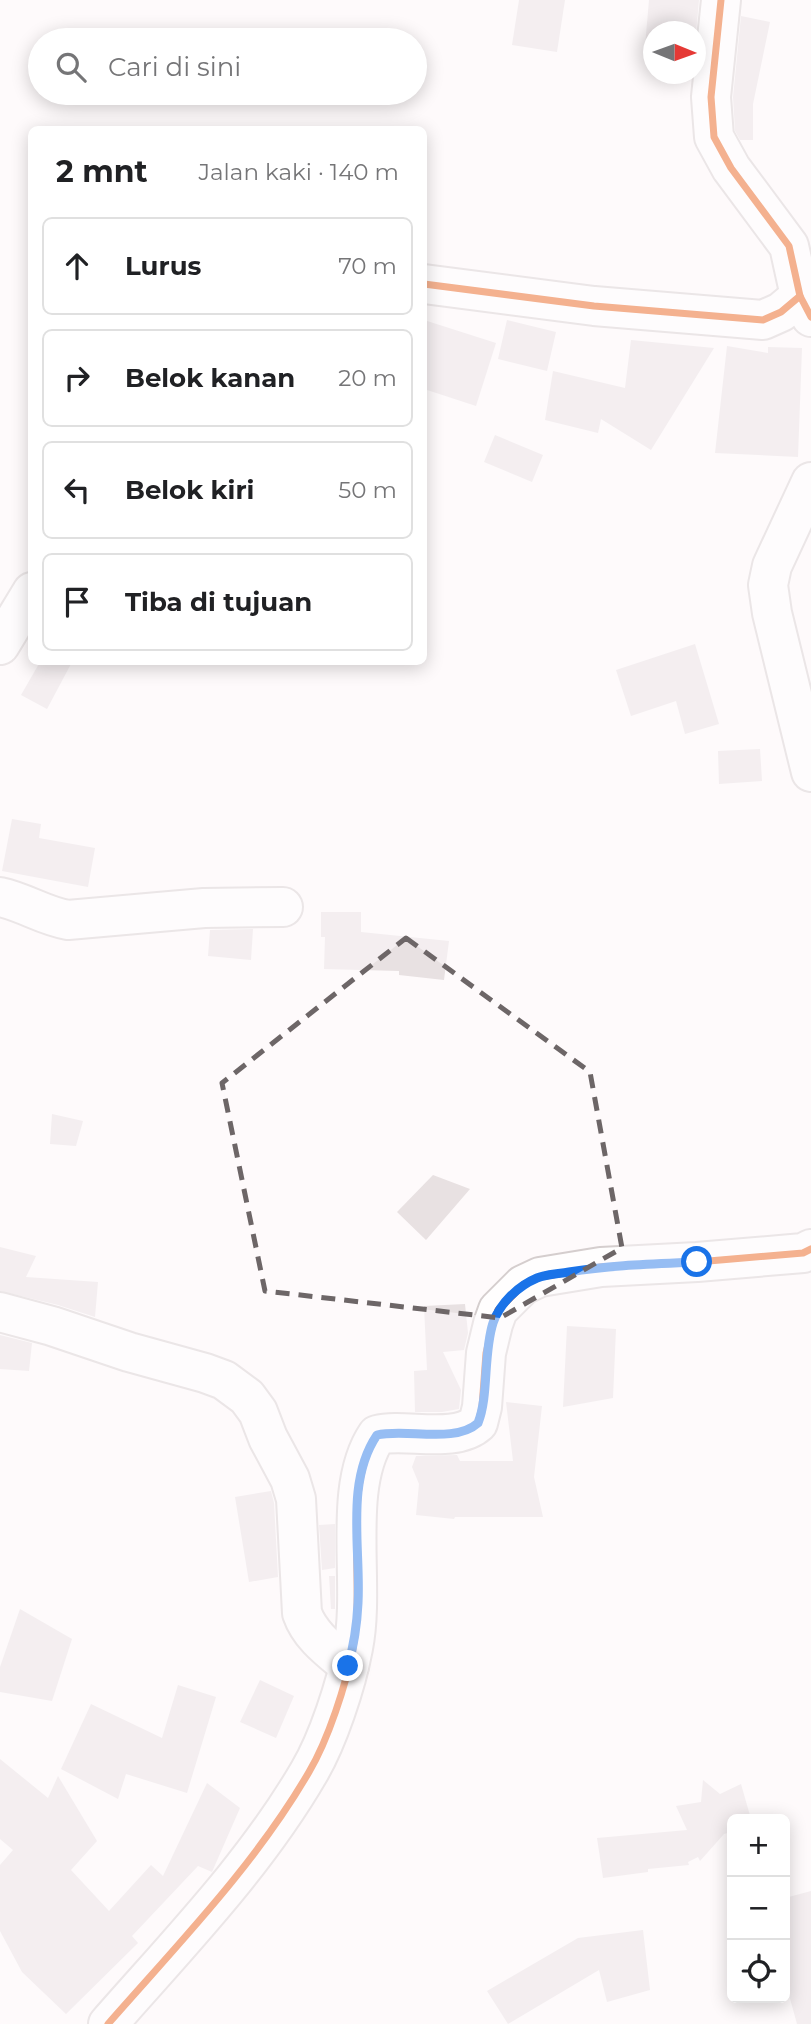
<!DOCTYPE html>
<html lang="id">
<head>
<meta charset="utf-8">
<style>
  :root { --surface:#fff; --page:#f2f2f2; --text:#202124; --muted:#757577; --line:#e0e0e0 }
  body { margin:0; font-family:Montserrat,sans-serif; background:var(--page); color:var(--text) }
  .controls { position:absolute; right:21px; bottom:21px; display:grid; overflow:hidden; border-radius:10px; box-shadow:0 4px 18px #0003 }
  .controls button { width:63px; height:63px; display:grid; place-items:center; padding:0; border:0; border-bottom:2px solid var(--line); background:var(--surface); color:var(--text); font:35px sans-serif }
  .compass { position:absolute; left:643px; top:21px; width:63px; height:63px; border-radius:50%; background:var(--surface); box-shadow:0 4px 18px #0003; rotate:91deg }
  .stop { position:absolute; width:21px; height:21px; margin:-16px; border:5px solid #1a73e8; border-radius:50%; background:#fff }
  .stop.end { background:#1a73e8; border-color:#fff; box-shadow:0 2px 7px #0008 }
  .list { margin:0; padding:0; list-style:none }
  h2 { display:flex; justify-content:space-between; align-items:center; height:91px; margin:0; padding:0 28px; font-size:30px }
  h2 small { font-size:23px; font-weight:400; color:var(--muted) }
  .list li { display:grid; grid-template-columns:46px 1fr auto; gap:21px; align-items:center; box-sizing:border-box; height:98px; margin:0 14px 14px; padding:0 14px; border:2px solid var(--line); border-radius:10px }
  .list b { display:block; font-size:26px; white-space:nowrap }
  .list em { font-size:23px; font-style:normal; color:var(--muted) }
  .icon { flex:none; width:38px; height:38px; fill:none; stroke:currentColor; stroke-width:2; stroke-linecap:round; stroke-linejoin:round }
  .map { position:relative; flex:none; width:811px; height:2024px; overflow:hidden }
  .search { position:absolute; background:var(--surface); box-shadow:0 4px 18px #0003; left:28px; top:28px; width:399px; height:77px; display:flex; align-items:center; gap:18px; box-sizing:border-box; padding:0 24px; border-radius:38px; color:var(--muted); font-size:26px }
  .panel { position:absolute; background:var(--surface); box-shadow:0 4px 18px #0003; left:28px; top:126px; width:399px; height:539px; border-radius:10px }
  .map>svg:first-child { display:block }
  .building { fill:#e8e1e2 }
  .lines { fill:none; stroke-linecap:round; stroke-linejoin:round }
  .minor-casing { stroke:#d5cece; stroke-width:42 }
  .minor { stroke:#fffefe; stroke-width:38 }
  .cycleway-casing { stroke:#fff; stroke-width:11 }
  .cycleway { stroke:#e8590c; stroke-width:7 }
  .route { stroke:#1a73e8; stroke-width:9 }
  .marked { fill:none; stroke:#6d6667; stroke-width:5; stroke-dasharray:14 9; stroke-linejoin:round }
</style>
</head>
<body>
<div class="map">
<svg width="811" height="2024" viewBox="0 0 811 2024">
  <rect width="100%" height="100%" fill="#fefafb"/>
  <g class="building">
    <path d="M 519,0 L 565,0 L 557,52 L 512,45 Z"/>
    <path d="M 649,0 L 699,0 L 696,34 L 696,32 L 654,32 L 654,47 L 645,46 Z"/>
    <path d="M 741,16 L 770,22 L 753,104 L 753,140 L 740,140 L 735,131 L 733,97 Z"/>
    <path d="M 424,320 L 496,343 L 476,406 L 424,389 Z"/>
    <path d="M 507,320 L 556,332 L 547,371 L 498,359 Z"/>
    <path d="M 631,340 L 714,348 L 651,450 L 601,419 L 598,433 L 545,420 L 553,371 L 625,388 Z"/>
    <path d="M 727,346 L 768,353 L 768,347 L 802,348 L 798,457 L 715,453 Z"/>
    <path d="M 495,435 L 543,455 L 532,482 L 484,462 Z"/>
    <path d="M 695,644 L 719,724 L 685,734 L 676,701 L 631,716 L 616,670 Z"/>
    <path d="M 40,662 L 72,662 L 47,709 L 21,695 Z"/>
    <path d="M 760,749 L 762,781 L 719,784 L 718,751 Z"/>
    <path d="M 12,819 L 41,824 L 39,838 L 95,848 L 88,887 L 2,871 Z"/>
    <path d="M 321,912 L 361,912 L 361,932 L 449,941 L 444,980 L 399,975 L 399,971 L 324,969 L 325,937 L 321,937 Z"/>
    <path d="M 253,929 L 251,960 L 208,956 L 210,930 Z"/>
    <path d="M 52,1114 L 83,1121 L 76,1146 L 50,1144 Z"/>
    <path d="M 433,1175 L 470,1189 L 426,1240 L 397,1212 Z"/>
    <path d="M 0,1247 L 36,1256 L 26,1277 L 98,1282 L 95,1317 L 58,1305 L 0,1291 Z"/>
    <path d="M 465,1304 L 468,1333 L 464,1350 L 443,1352 L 461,1390 L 459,1409 L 442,1412 L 415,1412 L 414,1371 L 427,1370 L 424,1306 Z"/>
    <path d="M 567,1326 L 616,1329 L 613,1398 L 563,1407 Z"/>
    <path d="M 0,1335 L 32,1343 L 29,1371 L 0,1369 Z"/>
    <path d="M 506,1402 L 542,1406 L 534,1477 L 543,1517 L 455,1517 L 454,1519 L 416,1515 L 419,1484 L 412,1467 L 416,1456 L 457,1455 L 460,1461 L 513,1461 Z"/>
    <path d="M 271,1491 L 274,1503 L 278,1577 L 249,1582 L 235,1497 Z"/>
    <path d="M 335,1524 L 335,1568 L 322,1570 L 319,1525 Z"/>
    <path d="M 329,1576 L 335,1576 L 335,1609 L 331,1609 Z"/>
    <path d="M 20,1609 L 72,1639 L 52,1701 L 0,1692 L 0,1667 Z"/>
    <path d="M 260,1680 L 294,1696 L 276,1738 L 240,1722 Z"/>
    <path d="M 178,1685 L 216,1697 L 187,1793 L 126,1774 L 118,1799 L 61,1769 L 91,1704 L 162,1738 Z"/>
    <path d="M 0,1759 L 48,1798 L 58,1776 L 97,1841 L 71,1870 L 109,1911 L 151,1865 L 163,1876 L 207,1783 L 240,1808 L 212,1872 L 198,1866 L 132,1936 L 138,1943 L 66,2014 L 22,1972 L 0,1931 L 0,1865 L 13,1850 L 0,1839 Z"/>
    <path d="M 703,1780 L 720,1794 L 741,1784 L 751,1819 L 732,1819 L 732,1832 L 724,1834 L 700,1861 L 698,1857 L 688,1862 L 689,1865 L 648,1869 L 648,1872 L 603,1878 L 597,1838 L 687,1830 L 676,1806 L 701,1802 Z"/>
    <path d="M 811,1891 L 811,2024 L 797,2024 L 789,1995 L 785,1996 L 785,1898 Z"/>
    <path d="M 643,1930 L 650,1990 L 607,2002 L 599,1970 L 508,2024 L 487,1991 L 578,1938 Z"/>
  </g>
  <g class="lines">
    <defs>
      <g id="minor">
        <path d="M 721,0 L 711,97 L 714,137 L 731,168 L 789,246 L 800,296 L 811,317"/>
        <path d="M 424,284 L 594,306 L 763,320 L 781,312 L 800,296"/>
        <path d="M 811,482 L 772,566 L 768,585 L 772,613 L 811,772"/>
        <path d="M 0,645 L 32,592"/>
        <path d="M 0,897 C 24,902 44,916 68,920 L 204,908 L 283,907"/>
        <path d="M 0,1312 L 52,1326 L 129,1352 L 205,1373 L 224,1380 L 247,1397 L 258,1412 L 268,1438 L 290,1479 L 296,1499 L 302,1613 C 310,1636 330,1650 349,1666"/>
        <path d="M 108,2024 C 178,1944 255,1865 309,1772 C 328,1740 346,1685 353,1648 C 366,1584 341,1488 377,1435 C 405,1428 455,1444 478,1423 L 482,1407 L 486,1353 L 493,1324 L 498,1310 L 523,1285 L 540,1277 L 601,1267 L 697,1262 L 803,1253 L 811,1249"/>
      </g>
    </defs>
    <use href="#minor" class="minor-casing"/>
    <use href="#minor" class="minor"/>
    <defs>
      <g id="cycleway">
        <path d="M 721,0 L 711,97 L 714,137 L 731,168 L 789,246 L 800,296 L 811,317"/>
        <path d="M 424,284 L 594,306 L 763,320 L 781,312 L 800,296"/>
        <path d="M 108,2024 C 178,1944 255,1865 309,1772 C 328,1740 346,1685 353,1648 C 366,1584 341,1488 377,1435 C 405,1428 455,1444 478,1423 L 482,1407 L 486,1353 L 493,1324 L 498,1310 L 523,1285 L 540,1277 L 601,1267 L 697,1262 L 803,1253 L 811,1249"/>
      </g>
    </defs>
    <use href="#cycleway" class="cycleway-casing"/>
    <use href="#cycleway" class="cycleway"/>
  </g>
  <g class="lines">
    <path class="route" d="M 348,1666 C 354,1645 357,1624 358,1603 C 361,1549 345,1482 377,1435 C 405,1428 455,1444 478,1423 C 489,1396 483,1354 493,1323 C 500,1303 518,1286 537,1278 C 547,1274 558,1274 569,1272 C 611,1265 654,1264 697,1262"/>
  </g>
  <path d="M0 0H811V2024H0ZM 406,938 L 590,1072 L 622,1248 L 500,1318 L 265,1291 L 222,1083 Z" fill="#fefafb" fill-opacity=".55" fill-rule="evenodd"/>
  <path class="marked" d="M 406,938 L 590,1072 L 622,1248 L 500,1318 L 265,1291 L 222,1083 Z"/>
</svg>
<div class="controls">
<button>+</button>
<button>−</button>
<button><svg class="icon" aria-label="locate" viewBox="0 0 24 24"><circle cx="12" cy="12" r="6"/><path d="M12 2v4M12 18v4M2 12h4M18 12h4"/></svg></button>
</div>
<svg class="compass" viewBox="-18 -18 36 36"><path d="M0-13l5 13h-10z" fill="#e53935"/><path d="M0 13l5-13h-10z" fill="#757577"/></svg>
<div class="stop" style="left:697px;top:1262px"></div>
<div class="stop end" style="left:348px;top:1666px"></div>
<div class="search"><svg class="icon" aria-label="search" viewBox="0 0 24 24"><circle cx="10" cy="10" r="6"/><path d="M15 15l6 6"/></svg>Cari di sini</div>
<section class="panel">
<h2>2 mnt<small>Jalan kaki · 140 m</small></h2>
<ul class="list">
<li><svg class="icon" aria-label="ahead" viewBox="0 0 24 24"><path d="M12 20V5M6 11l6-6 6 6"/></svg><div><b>Lurus</b></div><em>70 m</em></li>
<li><svg class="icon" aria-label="right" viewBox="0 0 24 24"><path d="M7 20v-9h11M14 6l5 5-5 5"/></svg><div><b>Belok kanan</b></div><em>20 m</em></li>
<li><svg class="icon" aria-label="left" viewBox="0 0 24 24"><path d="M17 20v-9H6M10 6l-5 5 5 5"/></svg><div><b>Belok kiri</b></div><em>50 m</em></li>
<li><svg class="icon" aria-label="arrive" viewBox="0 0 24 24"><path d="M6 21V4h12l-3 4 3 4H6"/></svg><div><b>Tiba di tujuan</b></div></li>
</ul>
</section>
</div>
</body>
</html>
